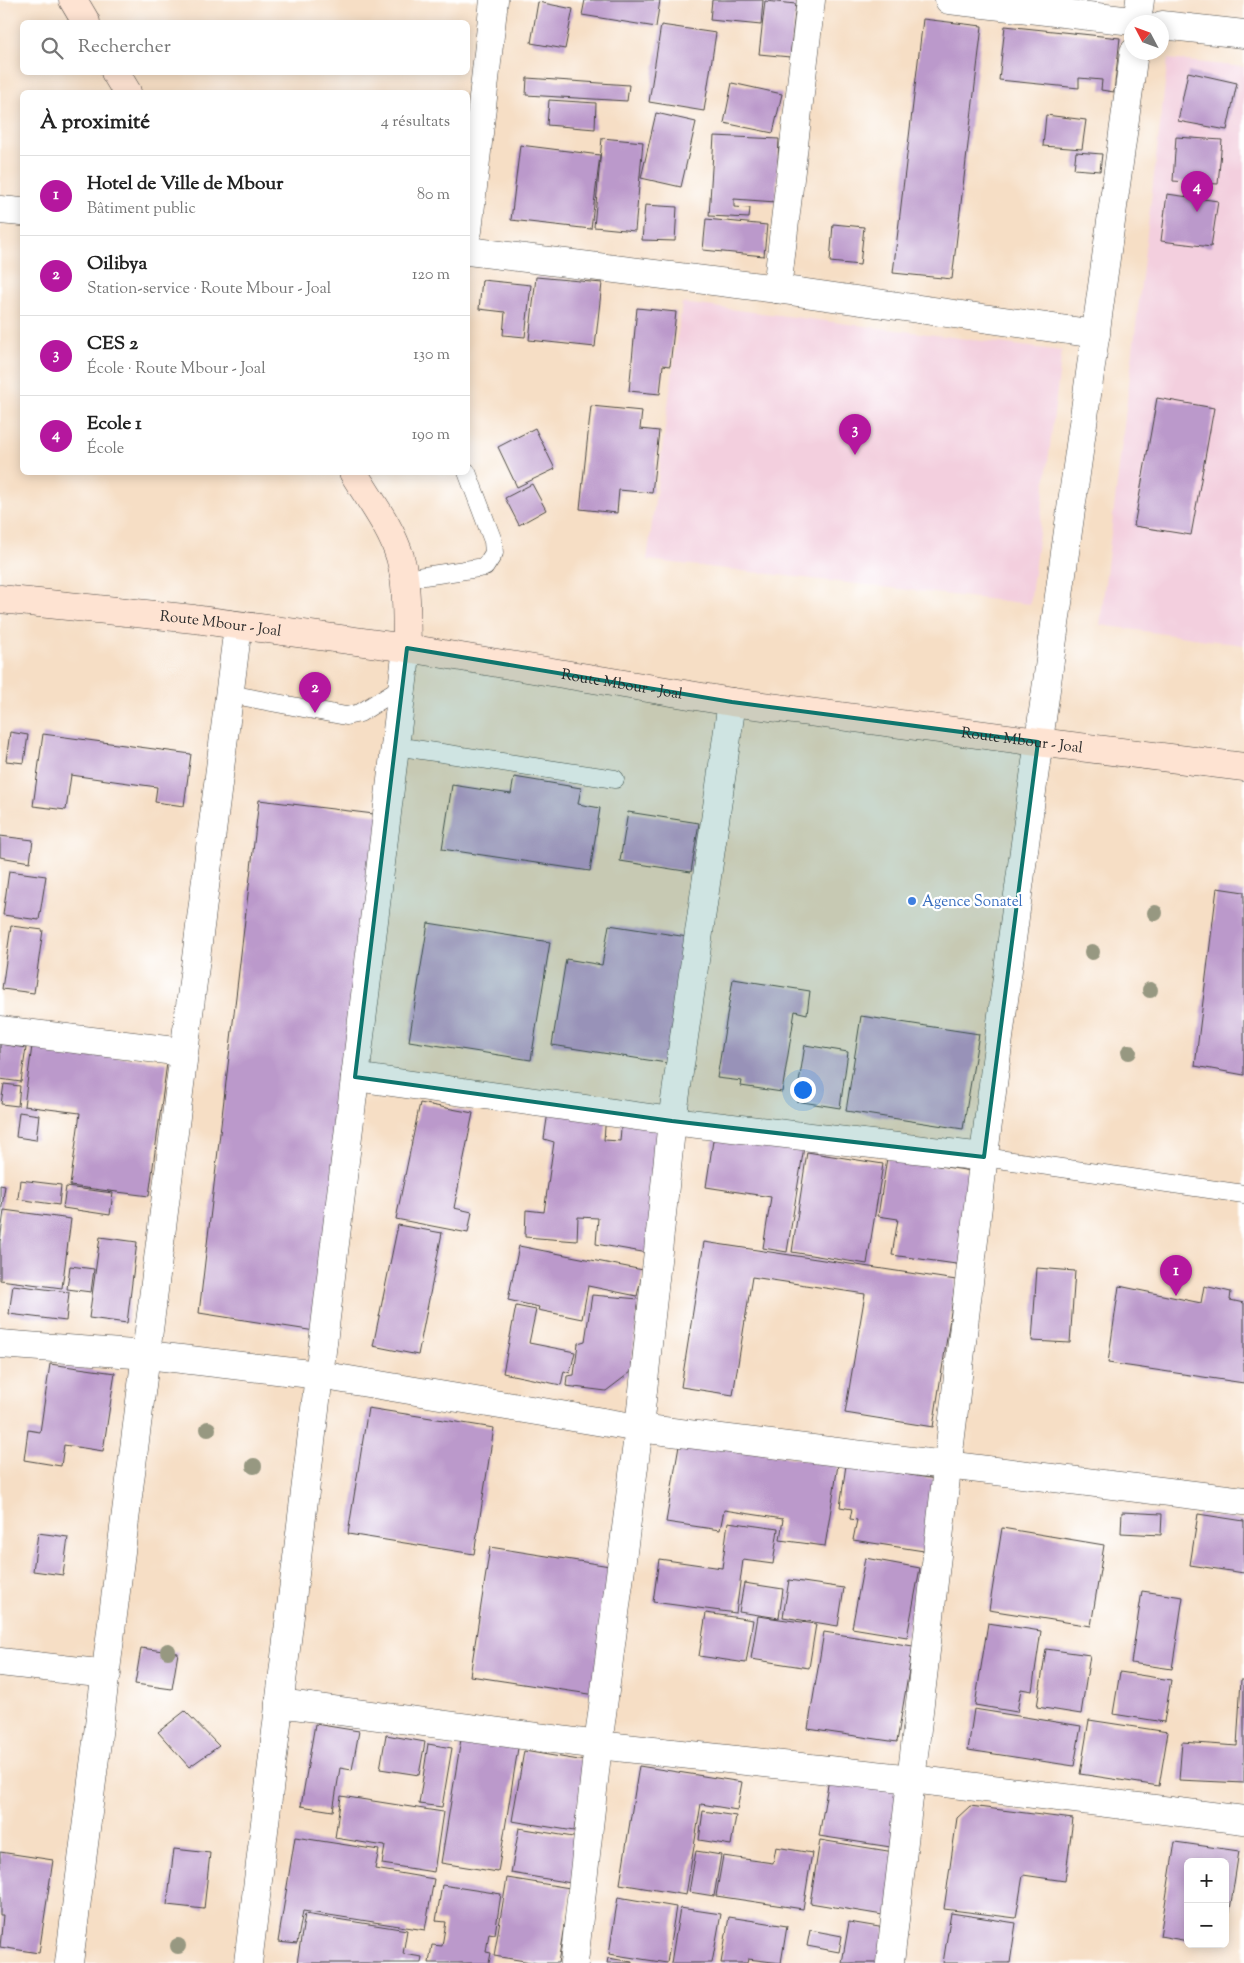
<!DOCTYPE html>
<html lang="fr">
<head>
<meta charset="utf-8">
<style>
  :root { --surface:#fff; --page:#f2f2f2; --text:#222; --muted:#767676; --line:#e0e0e0; --accent:#b5179e }
  body { margin:0; font-family:"Sorts Mill Goudy",serif; background:var(--page); color:var(--text) }
  .controls { position:absolute; right:15px; bottom:15px; display:grid; overflow:hidden; border-radius:8px; box-shadow:0 2px 12px #0003 }
  .controls button { width:45px; height:45px; display:grid; place-items:center; padding:0; border:0; border-bottom:1px solid var(--line); background:var(--surface); color:var(--text); font:25px sans-serif }
  .compass { position:absolute; left:1124px; top:15px; width:45px; height:45px; border-radius:50%; background:var(--surface); box-shadow:0 2px 12px #0003; rotate:311deg }
  .you { position:absolute; left:802px; top:1089px; width:18px; height:18px; margin:-12px; border:4px solid #fff; border-radius:50%; background:#1a73e8; box-shadow:0 0 0 8px #1a73e833 }
  .badge { display:grid; place-items:center; width:32px; height:32px; border-radius:50%; background:var(--accent); color:#fff; font-size:16px; font-weight:700 }
  .pin { position:absolute; translate:-50% -41px; filter:drop-shadow(0 1px 2px #0008) }
  .pin::after { content:''; position:absolute; top:26px; width:18px; height:15px; background:inherit; clip-path:polygon(0 0,100% 0,50% 100%) }
  .list { margin:0; padding:0; list-style:none }
  h2 { display:flex; justify-content:space-between; align-items:center; height:65px; margin:0; padding:0 20px; font-size:21px }
  h2 small { font-size:16px; font-weight:400; color:var(--muted) }
  .list li { display:grid; grid-template-columns:32px 1fr auto; gap:15px; align-items:center; box-sizing:border-box; height:80px; padding:0 20px; border-top:1px solid var(--line) }
  .list b { display:block; font-size:19px; white-space:nowrap }
  .list p { margin:0; font-size:16px; white-space:nowrap; color:var(--muted) }
  .list em { font-size:16px; font-style:normal; color:var(--muted) }
  .icon { flex:none; width:28px; height:28px; fill:none; stroke:currentColor; stroke-width:2; stroke-linecap:round; stroke-linejoin:round }
  .map { position:relative; flex:none; width:1244px; height:1963px; overflow:hidden }
  .search { position:absolute; background:var(--surface); box-shadow:0 2px 12px #0003; left:20px; top:20px; width:450px; height:55px; display:flex; align-items:center; gap:12px; box-sizing:border-box; padding:0 18px; border-radius:8px; color:var(--muted); font-size:19px }
  .panel { position:absolute; background:var(--surface); box-shadow:0 2px 12px #0003; left:20px; top:90px; width:450px; height:385px; border-radius:8px }
  .map>svg:first-child { display:block }
  .built { fill:#f3cfde }
  .building { fill:#bb99cb }
  .lines { fill:none; stroke-linecap:round; stroke-linejoin:round }
  .service-casing { stroke:#494642; stroke-width:19 }
  .minor-casing { stroke:#494642; stroke-width:29 }
  .secondary-casing { stroke:#494642; stroke-width:29 }
  .service { stroke:#fff; stroke-width:18 }
  .minor { stroke:#fff; stroke-width:28 }
  .secondary { stroke:#fee3d2; stroke-width:28 }
  .tree { fill:#979881 }
  .marked { fill:#0f766e; fill-opacity:0.2; stroke:#0f766e; stroke-width:4; stroke-linejoin:round }
  .shop-dot { fill:#3f7fe0; stroke:#fff; stroke-width:2 }
  .labels { text-anchor:middle; stroke-width:4.5; stroke-linejoin:round; paint-order:stroke }
  .street-label { font-size:15px; fill:#2b2b2b; stroke:#fff }
  .shop-label { font-size:15px; fill:#366cbe; stroke:#fff; text-anchor:start }
</style>
</head>
<body>
<div class="map">
<svg width="1244" height="1963" viewBox="0 0 1244 1963">
  <rect width="100%" height="100%" fill="#fff"/>
  <filter id="ink" filterUnits="userSpaceOnUse"><feTurbulence type="fractalNoise" baseFrequency=".02" numOctaves="2"/><feDisplacementMap in="SourceGraphic" scale="10" xChannelSelector="R" yChannelSelector="G"/><feConvolveMatrix kernelMatrix="1 2 1 2 8 2 1 2 1" color-interpolation-filters="sRGB"/></filter>
  <filter id="wash" filterUnits="userSpaceOnUse"><feTurbulence type="fractalNoise" baseFrequency=".0096" numOctaves="4" result="noise"/><feDisplacementMap in="SourceGraphic" scale="20" xChannelSelector="R" yChannelSelector="G"/><feGaussianBlur stdDeviation="1.12" result="paint"/><feColorMatrix in="noise" values="0 0 0 0 0 0 0 0 0 0 0 0 0 0 0 0 0 1.4 0 .05"/><feComposite in="paint" operator="in"/></filter>
  <g filter="url(#wash)">
    <rect width="100%" height="100%" fill="#f6dec5"/>
    <g class="built">
      <path d="M 1168,59 L 1244,67 L 1244,645 L 1100,625 Z"/>
      <path d="M 682,303 L 1062,351 L 1030,604 L 647,560 Z"/>
    </g>
    <g id="blocks">
      <g class="building">
        <path d="M 585,0 L 660,0 L 656,27 L 582,15 Z"/>
        <path d="M 712,0 L 763,0 L 761,25 L 710,20 Z"/>
        <path d="M 765,1 L 796,4 L 790,57 L 759,54 Z"/>
        <path d="M 538,2 L 573,9 L 565,49 L 531,43 Z"/>
        <path d="M 923,19 L 982,26 L 952,279 L 893,273 Z"/>
        <path d="M 661,25 L 716,33 L 704,111 L 649,102 Z"/>
        <path d="M 1005,26 L 1120,38 L 1114,92 L 1101,90 L 1102,80 L 1079,78 L 1079,88 L 999,80 Z"/>
        <path d="M 1188,72 L 1237,83 L 1227,130 L 1178,121 Z"/>
        <path d="M 527,78 L 629,85 L 627,101 L 526,95 Z"/>
        <path d="M 732,83 L 782,94 L 773,133 L 724,123 Z"/>
        <path d="M 549,100 L 596,103 L 595,129 L 547,125 Z"/>
        <path d="M 656,113 L 696,122 L 681,187 L 641,178 Z"/>
        <path d="M 1046,115 L 1086,120 L 1082,149 L 1043,146 Z"/>
        <path d="M 714,136 L 779,139 L 776,202 L 734,199 L 734,207 L 750,208 L 749,218 L 709,216 Z"/>
        <path d="M 1176,137 L 1222,140 L 1218,184 L 1173,181 Z"/>
        <path d="M 602,138 L 643,142 L 635,231 L 594,227 Z"/>
        <path d="M 520,145 L 600,155 L 591,229 L 511,220 Z"/>
        <path d="M 1076,152 L 1102,154 L 1100,171 L 1074,169 Z"/>
        <path d="M 1167,194 L 1218,201 L 1211,247 L 1161,241 Z"/>
        <path d="M 645,205 L 677,207 L 675,241 L 642,240 Z"/>
        <path d="M 706,219 L 767,225 L 764,256 L 703,250 Z"/>
        <path d="M 833,224 L 864,227 L 860,265 L 830,262 Z"/>
        <path d="M 536,277 L 602,283 L 595,347 L 529,340 Z"/>
        <path d="M 482,280 L 531,285 L 525,337 L 503,335 L 505,312 L 479,309 Z"/>
        <path d="M 637,308 L 676,312 L 670,366 L 663,365 L 660,394 L 629,391 Z"/>
        <path d="M 1157,398 L 1214,408 L 1191,535 L 1134,526 Z"/>
        <path d="M 591,406 L 642,411 L 640,429 L 659,431 L 652,493 L 619,490 L 617,513 L 580,509 Z"/>
        <path d="M 535,428 L 555,469 L 517,487 L 498,447 Z"/>
        <path d="M 532,484 L 546,510 L 519,525 L 505,498 Z"/>
        <path d="M 10,732 L 28,735 L 24,763 L 6,761 Z"/>
        <path d="M 43,734 L 191,754 L 184,806 L 155,802 L 157,787 L 71,775 L 66,810 L 33,806 Z"/>
        <path d="M 514,777 L 581,788 L 578,804 L 600,808 L 590,871 L 442,849 L 452,785 L 511,794 Z"/>
        <path d="M 259,800 L 382,815 L 315,1331 L 199,1313 Z"/>
        <path d="M 628,812 L 699,823 L 691,872 L 620,861 Z"/>
        <path d="M 0,836 L 33,840 L 30,862 L 0,857 Z"/>
        <path d="M 9,871 L 46,876 L 39,920 L 3,915 Z"/>
        <path d="M 1217,888 L 1244,892 L 1244,1075 L 1195,1066 Z"/>
        <path d="M 428,923 L 550,942 L 531,1060 L 409,1041 Z"/>
        <path d="M 609,925 L 694,938 L 673,1064 L 552,1045 L 566,959 L 602,965 Z"/>
        <path d="M 11,926 L 43,930 L 34,993 L 2,989 Z"/>
        <path d="M 733,979 L 810,991 L 807,1014 L 795,1011 L 782,1092 L 741,1086 L 742,1081 L 717,1078 Z"/>
        <path d="M 861,1016 L 979,1034 L 963,1129 L 846,1111 Z"/>
        <path d="M 0,1044 L 26,1048 L 21,1082 L 0,1079 Z"/>
        <path d="M 805,1045 L 848,1052 L 840,1108 L 796,1101 Z"/>
        <path d="M 32,1046 L 167,1063 L 149,1196 L 70,1186 L 80,1113 L 24,1106 Z"/>
        <path d="M 4,1084 L 20,1086 L 18,1106 L 1,1104 Z"/>
        <path d="M 420,1103 L 473,1113 L 454,1208 L 472,1212 L 468,1233 L 396,1219 Z"/>
        <path d="M 549,1105 L 606,1114 L 604,1140 L 620,1141 L 622,1116 L 666,1122 L 648,1253 L 596,1244 L 598,1218 L 578,1217 L 577,1241 L 525,1237 L 526,1210 L 544,1212 L 554,1142 L 544,1139 Z"/>
        <path d="M 19,1112 L 39,1115 L 36,1140 L 16,1137 Z"/>
        <path d="M 714,1134 L 804,1147 L 787,1252 L 763,1248 L 771,1197 L 706,1187 Z"/>
        <path d="M 807,1152 L 883,1164 L 867,1264 L 792,1252 Z"/>
        <path d="M 887,1158 L 978,1172 L 963,1265 L 892,1255 L 898,1219 L 878,1216 Z"/>
        <path d="M 20,1180 L 61,1185 L 59,1205 L 18,1199 Z"/>
        <path d="M 0,1185 L 5,1186 L 1,1213 L 0,1213 Z"/>
        <path d="M 66,1187 L 113,1193 L 110,1215 L 63,1208 Z"/>
        <path d="M 4,1210 L 71,1219 L 62,1288 L 0,1280 L 0,1242 Z"/>
        <path d="M 398,1225 L 442,1233 L 418,1355 L 373,1346 Z"/>
        <path d="M 100,1237 L 137,1242 L 127,1323 L 89,1318 Z"/>
        <path d="M 704,1242 L 956,1280 L 933,1427 L 845,1413 L 865,1294 L 752,1277 L 733,1395 L 681,1387 Z"/>
        <path d="M 519,1246 L 643,1270 L 637,1296 L 588,1286 L 582,1319 L 538,1310 L 539,1307 L 508,1300 Z"/>
        <path d="M 70,1266 L 94,1269 L 91,1292 L 67,1289 Z"/>
        <path d="M 1037,1268 L 1075,1271 L 1070,1343 L 1032,1341 Z"/>
        <path d="M 13,1285 L 69,1292 L 66,1321 L 9,1314 Z"/>
        <path d="M 1119,1286 L 1201,1303 L 1204,1286 L 1231,1292 L 1230,1300 L 1244,1303 L 1244,1383 L 1108,1363 Z"/>
        <path d="M 592,1295 L 639,1299 L 631,1372 L 606,1391 L 566,1386 L 567,1376 L 574,1375 L 578,1343 L 585,1341 Z"/>
        <path d="M 516,1306 L 536,1310 L 529,1343 L 575,1352 L 570,1373 L 564,1371 L 561,1385 L 503,1373 Z"/>
        <path d="M 50,1364 L 115,1373 L 103,1451 L 64,1445 L 61,1466 L 24,1460 L 28,1430 L 40,1432 Z"/>
        <path d="M 368,1408 L 494,1428 L 474,1554 L 348,1534 Z"/>
        <path d="M 680,1440 L 838,1465 L 825,1546 L 780,1540 L 783,1519 L 724,1510 L 720,1530 L 666,1522 Z"/>
        <path d="M 846,1465 L 936,1479 L 924,1551 L 853,1540 L 857,1520 L 850,1519 L 852,1509 L 840,1507 Z"/>
        <path d="M 1122,1512 L 1162,1514 L 1161,1535 L 1121,1533 Z"/>
        <path d="M 1198,1514 L 1244,1521 L 1244,1573 L 1190,1565 Z"/>
        <path d="M 728,1522 L 778,1529 L 773,1564 L 743,1560 L 736,1613 L 653,1602 L 659,1559 L 722,1568 Z"/>
        <path d="M 1002,1528 L 1104,1545 L 1091,1626 L 989,1610 Z"/>
        <path d="M 38,1533 L 68,1537 L 63,1575 L 33,1571 Z"/>
        <path d="M 490,1547 L 616,1567 L 596,1695 L 470,1676 Z"/>
        <path d="M 865,1558 L 920,1568 L 907,1637 L 852,1628 Z"/>
        <path d="M 789,1580 L 844,1588 L 838,1626 L 783,1617 Z"/>
        <path d="M 744,1583 L 783,1589 L 779,1618 L 739,1612 Z"/>
        <path d="M 1142,1591 L 1183,1597 L 1172,1669 L 1131,1663 Z"/>
        <path d="M 706,1613 L 753,1620 L 746,1663 L 699,1656 Z"/>
        <path d="M 758,1616 L 816,1624 L 809,1668 L 751,1659 Z"/>
        <path d="M 988,1623 L 1041,1631 L 1032,1691 L 1021,1689 L 1017,1712 L 975,1705 Z"/>
        <path d="M 824,1632 L 913,1646 L 897,1742 L 808,1729 Z"/>
        <path d="M 141,1648 L 178,1653 L 172,1689 L 135,1684 Z"/>
        <path d="M 1046,1649 L 1090,1655 L 1081,1714 L 1037,1707 Z"/>
        <path d="M 1120,1672 L 1171,1680 L 1164,1722 L 1113,1714 Z"/>
        <path d="M 1241,1680 L 1244,1680 L 1244,1783 L 1179,1780 L 1182,1742 L 1237,1746 Z"/>
        <path d="M 974,1709 L 1081,1726 L 1074,1766 L 968,1750 Z"/>
        <path d="M 185,1711 L 219,1746 L 189,1767 L 158,1732 Z"/>
        <path d="M 1089,1720 L 1168,1732 L 1159,1786 L 1080,1774 Z"/>
        <path d="M 315,1724 L 359,1731 L 352,1770 L 340,1768 L 333,1811 L 301,1806 Z"/>
        <path d="M 462,1733 L 519,1742 L 498,1872 L 441,1863 Z"/>
        <path d="M 386,1735 L 425,1742 L 419,1775 L 380,1769 Z"/>
        <path d="M 428,1744 L 452,1748 L 442,1807 L 419,1804 Z"/>
        <path d="M 524,1751 L 585,1761 L 574,1831 L 512,1821 Z"/>
        <path d="M 639,1766 L 742,1782 L 737,1810 L 701,1804 L 686,1895 L 620,1884 Z"/>
        <path d="M 829,1779 L 907,1792 L 897,1848 L 819,1836 Z"/>
        <path d="M 341,1796 L 443,1812 L 434,1872 L 382,1864 L 385,1846 L 335,1838 Z"/>
        <path d="M 970,1806 L 1073,1819 L 1065,1881 L 1023,1875 L 1016,1918 L 944,1909 L 957,1818 Z"/>
        <path d="M 703,1811 L 736,1816 L 731,1845 L 699,1840 Z"/>
        <path d="M 519,1828 L 579,1838 L 571,1883 L 511,1873 Z"/>
        <path d="M 295,1837 L 379,1850 L 375,1869 L 434,1879 L 425,1930 L 303,1911 L 297,1944 L 278,1942 Z"/>
        <path d="M 820,1840 L 900,1853 L 889,1916 L 810,1903 Z"/>
        <path d="M 1175,1842 L 1239,1851 L 1226,1936 L 1225,1862 L 1188,1862 L 1188,1941 L 1160,1936 Z"/>
        <path d="M 776,1847 L 812,1853 L 803,1909 L 716,1896 L 723,1856 L 773,1863 Z"/>
        <path d="M 174,1849 L 210,1853 L 204,1909 L 167,1905 Z"/>
        <path d="M 696,1851 L 721,1855 L 714,1896 L 689,1892 Z"/>
        <path d="M 0,1852 L 53,1860 L 39,1953 L 0,1947 L 3,1915 L 0,1915 Z"/>
        <path d="M 507,1878 L 570,1888 L 558,1963 L 537,1963 L 494,1956 Z"/>
        <path d="M 442,1885 L 501,1894 L 495,1934 L 489,1933 L 486,1952 L 491,1953 L 489,1963 L 429,1963 L 432,1945 L 442,1946 L 446,1922 L 436,1921 Z"/>
        <path d="M 618,1897 L 676,1907 L 667,1963 L 609,1954 Z"/>
        <path d="M 680,1908 L 721,1914 L 712,1963 L 671,1963 Z"/>
        <path d="M 951,1913 L 1016,1923 L 1010,1963 L 943,1963 Z"/>
        <path d="M 305,1914 L 407,1930 L 403,1954 L 422,1957 L 421,1963 L 297,1963 Z"/>
        <path d="M 729,1917 L 787,1926 L 781,1963 L 748,1959 L 747,1963 L 721,1963 Z"/>
        <path d="M 849,1922 L 885,1928 L 879,1963 L 842,1963 Z"/>
        <path d="M 810,1930 L 842,1936 L 839,1952 L 807,1946 Z"/>
        <path d="M 608,1958 L 632,1962 L 632,1963 L 607,1963 Z"/>
      </g>
    </g>
  </g>
  <g filter="url(#ink)">
    <use href="#blocks" fill-opacity="0" stroke="#494642" stroke-width="1"/>
    <g class="lines">
      <defs>
        <g id="service">
          <path d="M 404,579 L 485,567 L 494,553 L 493,541 L 467,472"/>
          <path d="M 229,694 L 346,716 L 360,713 L 403,686"/>
          <path d="M 395,746 L 615,779"/>
          <path d="M 984,1157 L 1244,1194"/>
        </g>
        <g id="minor">
          <path d="M 949,0 L 1141,22"/>
          <path d="M 1137,22 L 1140,0"/>
          <path d="M 1162,25 L 1244,34"/>
          <path d="M 0,210 L 22,212"/>
          <path d="M 468,231 L 494,0"/>
          <path d="M 468,251 L 777,289 L 1096,334"/>
          <path d="M 777,289 L 811,0"/>
          <path d="M 0,1030 L 183,1052"/>
          <path d="M 355,1077 L 672,1121 L 984,1157"/>
          <path d="M 0,1344 L 147,1355 L 319,1375 L 639,1428 L 1244,1501"/>
          <path d="M 0,1662 L 107,1674"/>
          <path d="M 279,1703 L 598,1745 L 912,1779 L 1244,1820"/>
          <path d="M 69,1963 L 238,626"/>
          <path d="M 248,1963 L 407,648"/>
          <path d="M 574,1963 L 598,1745 L 639,1428 L 672,1121 L 732,702"/>
          <path d="M 890,1963 C 922,1694 951,1424 984,1155 C 1030,787 1085,420 1134,52"/>
        </g>
        <g id="secondary">
          <path d="M 73,0 L 86,22"/>
          <path d="M 115,72 L 127,92"/>
          <path d="M 353,472 C 369,499 391,527 400,557 C 408,586 406,618 407,648"/>
          <path id="s1" d="M 0,599 L 194,619 L 407,648 L 732,702 L 1038,742 L 1244,767"/>
        </g>
      </defs>
      <use href="#service" class="service-casing"/>
      <use href="#minor" class="minor-casing"/>
      <use href="#secondary" class="secondary-casing"/>
      <use href="#service" class="service"/>
      <use href="#minor" class="minor"/>
      <use href="#secondary" class="secondary"/>
    </g>
    <g class="tree">
      <circle cx="1155" cy="913" r="8"/>
      <circle cx="1092" cy="952" r="8"/>
      <circle cx="1150" cy="990" r="8"/>
      <circle cx="1129" cy="1052" r="8"/>
      <circle cx="208" cy="1429" r="8"/>
      <circle cx="254" cy="1466" r="8"/>
      <circle cx="168" cy="1651" r="8"/>
      <circle cx="178" cy="1946" r="8"/>
    </g>
  </g>
  <path class="marked" d="M 407,648 L 732,702 L 1038,742 L 984,1157 L 672,1121 L 355,1077 Z"/>
  <circle class="shop-dot" cx="912" cy="901" r="5"/>
  <g class="labels">
    <g class="street-label">
      <text dy="5" stroke="none"><textPath href="#s1" startOffset="222">Route Mbour - Joal</textPath></text>
      <text dy="5" stroke="none"><textPath href="#s1" startOffset="628">Route Mbour - Joal</textPath></text>
      <text dy="5" stroke="none"><textPath href="#s1" startOffset="1032">Route Mbour - Joal</textPath></text>
    </g>
    <g class="shop-label">
      <text x="922" y="906">Agence Sonatel</text>
    </g>
  </g>
</svg>
<div class="controls">
<button>+</button>
<button>−</button>
</div>
<svg class="compass" viewBox="-18 -18 36 36"><path d="M0-13l5 13h-10z" fill="#e53935"/><path d="M0 13l5-13h-10z" fill="#767676"/></svg>
<div class="you"></div>
<div class="pin badge" style="left:1176px;top:1296px">1</div>
<div class="pin badge" style="left:315px;top:713px">2</div>
<div class="pin badge" style="left:855px;top:455px">3</div>
<div class="pin badge" style="left:1197px;top:212px">4</div>
<div class="search"><svg class="icon" aria-label="search" viewBox="0 0 24 24"><circle cx="10" cy="10" r="6"/><path d="M15 15l6 6"/></svg>Rechercher</div>
<section class="panel">
<h2>À proximité<small>4 résultats</small></h2>
<ul class="list">
<li><span class="badge">1</span><div><b>Hotel de Ville de Mbour</b><p>Bâtiment public</p></div><em>80 m</em></li>
<li><span class="badge">2</span><div><b>Oilibya</b><p>Station-service · Route Mbour - Joal</p></div><em>120 m</em></li>
<li><span class="badge">3</span><div><b>CES 2</b><p>École · Route Mbour - Joal</p></div><em>130 m</em></li>
<li><span class="badge">4</span><div><b>Ecole 1</b><p>École</p></div><em>190 m</em></li>
</ul>
</section>
</div>
</body>
</html>
